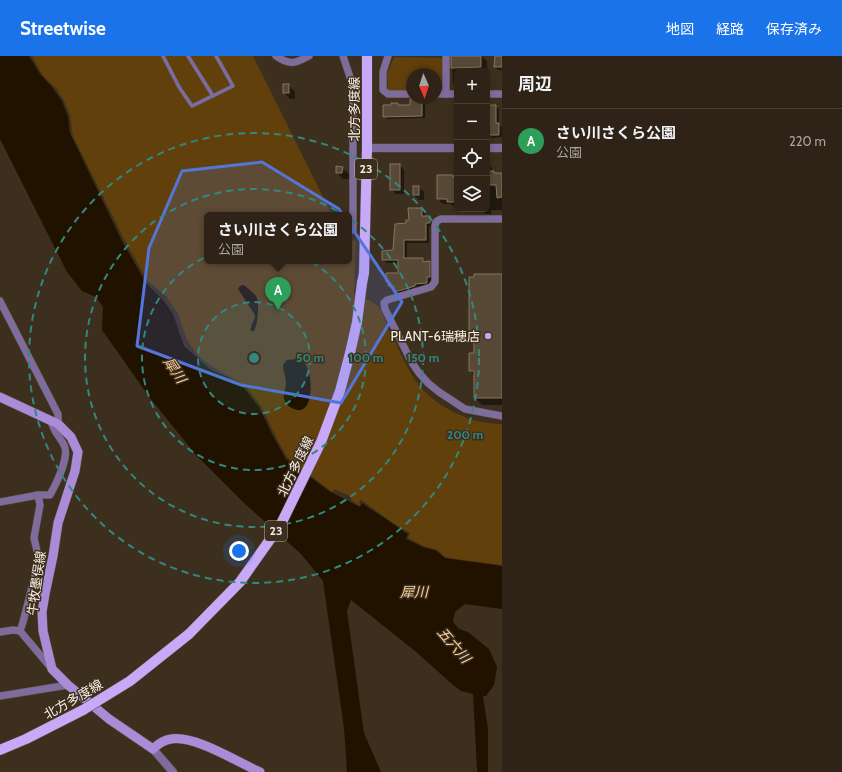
<!DOCTYPE html>
<html lang="ja">
<head>
<meta charset="utf-8">
<style>
  :root { --surface:#2e2316; --page:#362b1f; --text:#f1f3f6; --muted:#a7a4a1; --line:#494035; --accent:#1a73e8 }
  body { margin:0; font-family:Cabin,"Noto Sans JP",sans-serif; background:var(--page); color:var(--text) }
  .controls { position:absolute; right:12px; top:12px; display:grid; overflow:hidden; border-radius:6px; box-shadow:0 2px 6px #0003 }
  .controls button { width:36px; height:36px; display:grid; place-items:center; padding:0; border:0; border-bottom:1px solid var(--line); background:var(--surface); color:var(--text); font:20px sans-serif }
  .compass { position:absolute; left:406px; top:12px; width:36px; height:36px; border-radius:50%; background:var(--surface); box-shadow:0 2px 6px #0003; rotate:177deg }
  .you { position:absolute; left:239px; top:495px; width:14px; height:14px; margin:-10px; border:3px solid #fff; border-radius:50%; background:#1a73e8; box-shadow:0 0 0 6px #1a73e833 }
  .badge { display:grid; place-items:center; width:26px; height:26px; border-radius:50%; background:var(--accent); color:#fff; font-size:13px; font-weight:700 }
  .pin { position:absolute; translate:-50% -33px; filter:drop-shadow(0 1px 2px #0008) }
  .pin::after { content:''; position:absolute; top:21px; width:14px; height:12px; background:inherit; clip-path:polygon(0 0,100% 0,50% 100%) }
  .popup { position:absolute; left:204px; top:156px; width:148px; height:52px; box-sizing:border-box; display:grid; place-content:center; border-radius:6px; background:var(--surface); filter:drop-shadow(0 1px 3px #0005); font-size:13px; white-space:nowrap; color:var(--muted) }
  .popup b { font-size:15px; color:var(--text) }
  .popup::after { content:''; position:absolute; left:50%; top:100%; margin-left:-8px; border:8px solid transparent; border-top-color:var(--surface) }
  .list { margin:0; padding:0; list-style:none }
  h2 { display:flex; justify-content:space-between; align-items:center; height:52px; margin:0; padding:0 16px; font-size:17px }
  h2 small { font-size:13px; font-weight:400; color:var(--muted) }
  .list li { display:grid; grid-template-columns:26px 1fr auto; gap:12px; align-items:center; box-sizing:border-box; height:64px; padding:0 16px; border-top:1px solid var(--line) }
  .list b { display:block; font-size:15px; white-space:nowrap }
  .list p { margin:0; font-size:13px; white-space:nowrap; color:var(--muted) }
  .list em { font-size:13px; font-style:normal; color:var(--muted) }
  .icon { flex:none; width:22px; height:22px; fill:none; stroke:currentColor; stroke-width:2; stroke-linecap:round; stroke-linejoin:round }
  .map { position:relative; flex:none; width:502px; height:716px; overflow:hidden }
  header { display:flex; align-items:center; gap:24px; box-sizing:border-box; height:56px; padding:0 20px; background:var(--accent); color:#fff }
  header strong { font-size:19px }
  nav { display:flex; gap:22px; margin-inline-start:auto; font-size:14px }
  main { display:flex }
  aside { flex:1; background:var(--surface) }
  .map>svg:first-child { display:block }
  .green { fill:#61400c }
  .water { fill:#211200 }
  .shadow { fill:#0007 }
  .building { fill:#584936; stroke:#867562 }
  .lines { fill:none; stroke-linecap:round; stroke-linejoin:round }
  .service-casing { stroke:#5b4e3e; stroke-width:4.5 }
  .minor-casing { stroke:#5b4e3e; stroke-width:8 }
  .tertiary-casing { stroke:#5b4e3e; stroke-width:9 }
  .secondary-casing { stroke:#5b4e3e; stroke-width:10 }
  .primary-casing { stroke:#5b4e3e; stroke-width:11 }
  .service { stroke:#7e6c9c; stroke-width:3.5 }
  .minor { stroke:#7e6c9c; stroke-width:7 }
  .tertiary { stroke:#7e6c9c; stroke-width:8 }
  .secondary { stroke:#a98bd8; stroke-width:9 }
  .primary { stroke:#c7a9f8; stroke-width:10 }
  .primary-bridge-casing { stroke:#5b4e3e; stroke-width:11; stroke-linecap:butt }
  .primary-bridge { stroke:#c7a9f8; stroke-width:10 }
  .marked { fill:#5476db; fill-opacity:0.2; stroke:#5476db; stroke-width:3; stroke-linejoin:round }
  .ring { fill:none; stroke:#328880; stroke-width:2; stroke-dasharray:7 5 }
  .poi-dot { fill:#c4a7f1; stroke:#3d2f1e; stroke-width:1.5 }
  .labels { text-anchor:middle; stroke-width:3; stroke-linejoin:round; paint-order:stroke }
  .shield { fill:#3d2f1e; stroke:#c0b5a9; stroke-width:1 }
  .shield-label { font-size:12px; font-weight:bold; fill:#f8efe4 }
  .street-label { font-size:13px; fill:#f8efe4; stroke:#3d2f1e }
  .poi-label { font-size:13px; fill:#f8efe4; stroke:#3d2f1e; text-anchor:end }
  .water-label { font-size:14px; font-style:italic; fill:#fed39f; stroke:#3d2f1e }
  .centre { fill:#328880; stroke:#3d2f1e; stroke-width:2 }
  .ring-label { font-size:12px; text-anchor:middle; font-weight:bold; fill:#328880; stroke:#3d2f1e; stroke-width:3; stroke-linejoin:round; paint-order:stroke }
</style>
</head>
<body>
<header>
<strong>Streetwise</strong>
<nav><a>地図</a><a>経路</a><a>保存済み</a></nav>
</header>
<main>
<div class="map">
<svg width="502" height="716" viewBox="0 0 502 716">
  <rect width="100%" height="100%" fill="#3d2f1e"/>
  <g class="green">
    <path d="M 32,0 L 253,0 L 332,159 L 207,159 L 207,205 L 349,205 L 349,182 L 356,185 L 354,238 C 361,241 372,245 378,250 C 383,255 387,271 391,278 C 399,293 406,310 415,324 C 434,351 470,368 502,368 L 502,509 L 462,504 L 445,501 L 436,493 L 426,491 L 408,482 L 410,477 L 393,467 L 360,443 L 359,450 L 351,444 L 352,441 L 334,433 L 332,436 L 288,402 L 278,385 L 261,350 L 245,329 L 214,312 L 198,300 L 187,284 L 178,258 L 166,240 L 147,224 L 123,181 L 73,80 L 70,59 L 64,45 L 56,32 L 43,20 Z"/>
    <path d="M 394,1 L 443,2 L 443,35 L 436,35 L 436,18 L 412,18 L 412,35 L 388,35 L 387,18 Z"/>
  </g>
  <g class="water">
    <path d="M 0,0 L 29,0 L 40,18 L 52,31 L 62,45 L 68,61 L 70,77 L 122,185 L 146,227 L 164,245 L 173,258 L 184,290 L 211,314 L 227,321 L 244,332 L 259,351 L 272,378 L 286,403 L 329,435 L 360,451 L 362,447 L 408,478 L 406,483 L 423,491 L 437,495 L 445,502 L 502,510 L 502,553 L 465,548 L 455,556 L 453,566 L 459,573 L 468,576 L 489,593 L 497,611 L 494,629 L 486,640 L 483,640 L 488,673 L 488,716 L 478,716 L 477,714 L 473,638 L 461,635 L 453,629 L 415,595 L 351,544 L 347,555 L 364,677 L 381,716 L 347,716 L 344,672 L 323,525 L 301,498 L 244,447 L 196,399 L 150,342 L 102,274 L 103,251 L 96,241 L 82,235 L 67,216 L 0,83 Z"/>
    <path d="M 244,229 C 248,233 253,236 256,240 C 260,247 258,268 254,275 L 251,275 C 250,269 255,265 255,259 L 238,233 L 240,230 Z"/>
    <path d="M 298,303 C 300,303 302,304 303,305 C 314,315 315,362 294,353 C 289,351 286,348 284,343 C 283,337 286,332 286,327 C 286,321 283,315 283,309 L 287,304 Z"/>
  </g>
  <g class="shadow">
    <path d="M 452,0 L 482,0 L 487,5 L 488,34 L 487,34 L 487,15 L 457,15 L 457,31 L 453,27 Z"/>
    <path d="M 495,0 L 502,0 L 502,14 L 498,14 L 495,11 Z"/>
    <path d="M 289,29 L 295,36 L 295,43 L 290,43 L 284,37 Z"/>
    <path d="M 422,42 L 425,45 L 425,62 L 387,63 L 384,60 L 392,50 L 398,48 L 400,50 L 411,50 L 411,44 Z"/>
    <path d="M 487,48 L 492,48 L 499,53 L 499,68 L 502,71 L 502,81 L 492,82 L 489,78 L 489,70 L 487,70 Z"/>
    <path d="M 487,107 L 492,112 L 492,116 L 496,118 L 502,118 L 502,154 L 491,154 L 491,158 L 485,158 L 480,153 L 487,153 Z"/>
    <path d="M 399,109 L 404,114 L 404,138 L 396,138 L 391,133 Z"/>
    <path d="M 342,112 L 349,118 L 349,123 L 343,123 L 337,117 Z"/>
    <path d="M 452,120 L 455,122 L 457,122 L 457,150 L 453,150 L 451,148 L 443,148 L 438,143 Z"/>
    <path d="M 419,131 L 424,136 L 424,144 L 419,144 L 414,139 Z"/>
    <path d="M 421,153 L 425,156 L 425,161 L 430,161 L 433,165 L 433,170 L 429,170 L 429,187 L 407,187 L 407,203 L 423,203 L 426,207 L 430,206 L 433,210 L 433,224 L 430,224 L 430,230 L 398,238 L 395,235 L 395,233 L 392,233 L 387,225 L 399,218 L 399,207 L 387,207 L 383,204 L 394,194 L 407,168 Z"/>
    <path d="M 502,219 L 502,349 L 482,349 L 475,342 L 475,320 L 470,314 L 475,298 L 475,288 L 470,282 Z"/>
  </g>
  <g class="building">
    <path d="M 451,0 L 481,0 L 481,11 L 451,12 Z"/>
    <path d="M 495,0 L 502,0 L 502,11 L 494,11 Z"/>
    <rect x="283" y="28" width="6" height="9"/>
    <path d="M 410,43 L 422,43 L 422,60 L 383,61 L 383,49 L 391,49 L 391,47 L 398,47 L 398,49 L 410,49 Z"/>
    <path d="M 487,49 L 496,49 L 496,67 L 499,67 L 499,79 L 488,79 Z"/>
    <rect x="390" y="108" width="10" height="26"/>
    <path d="M 336,110 L 343,111 L 342,117 L 336,117 Z"/>
    <path d="M 488,115 L 494,115 L 494,117 L 502,117 L 502,141 L 497,142 L 496,129 L 488,129 Z"/>
    <path d="M 437,119 L 453,119 L 453,121 L 457,121 L 457,146 L 447,146 L 447,143 L 437,143 Z"/>
    <rect x="413" y="130" width="6" height="9"/>
    <path d="M 408,152 L 422,152 L 422,160 L 430,160 L 430,167 L 426,167 L 426,184 L 404,184 L 404,202 L 423,202 L 423,206 L 430,205 L 430,221 L 427,221 L 427,227 L 415,228 L 415,230 L 398,235 L 394,235 L 394,230 L 388,230 L 388,226 L 386,226 L 386,217 L 398,217 L 398,204 L 382,204 L 382,195 L 393,194 L 395,168 L 406,167 L 406,164 L 409,164 Z"/>
    <path d="M 474,218 L 502,218 L 502,342 L 474,342 L 474,315 L 469,315 L 469,297 L 474,297 L 474,283 L 469,283 L 469,221 L 474,221 Z"/>
  </g>
  <g class="lines">
    <defs>
      <g id="service">
        <path d="M 163,0 L 179,31 L 192,50 L 233,30 L 216,0"/>
        <path d="M 188,0 L 213,40"/>
      </g>
      <g id="minor">
        <path d="M 276,0 C 290,10 296,7 309,0"/>
        <path d="M 343,0 L 353,30 L 353,174"/>
        <path d="M 388,0 L 383,16 L 383,34 L 388,38 L 412,38"/>
        <path d="M 446,0 L 446,38"/>
        <path d="M 436,38 L 457,38"/>
        <path d="M 487,38 L 502,38"/>
        <path d="M 502,163 L 441,163 L 437,165 L 435,169 L 435,226 L 431,231 L 387,244 L 384,247 L 385,253 L 411,305 L 419,317 L 428,327 L 439,336 L 465,353 L 502,360"/>
        <path d="M 0,245 L 58,358 L 58,368"/>
        <path d="M 0,446 L 38,439"/>
        <path d="M 20,575 L 23,566 L 37,512 L 38,499 L 34,482 L 40,449 L 38,439 L 50,439 C 56,428 70,400 64,389 C 59,379 53,376 51,364"/>
        <path d="M 0,576 L 13,574 L 20,575 L 52,613"/>
        <path d="M 0,640 L 68,629"/>
      </g>
      <g id="tertiary">
        <path d="M 367,92 L 457,92"/>
        <path d="M 487,92 L 502,92"/>
        <path d="M 153,693 L 173,716"/>
      </g>
      <path id="secondary" d="M 0,341 L 58,368 L 71,381 L 78,396 L 75,415 L 58,467 L 53,500 L 45,538 L 42,556 L 43,575 L 52,613 L 68,629 L 109,663 L 153,693 C 158,688 164,684 171,683 C 195,679 237,706 260,716"/>
      <g id="primary">
        <path d="M 362,227 L 364,217 L 367,92 L 367,0"/>
        <path d="M 0,694 L 26,683 L 83,654"/>
      </g>
    </defs>
    <use href="#service" class="service-casing"/>
    <use href="#minor" class="minor-casing"/>
    <use href="#tertiary" class="tertiary-casing"/>
    <use href="#secondary" class="secondary-casing"/>
    <use href="#primary" class="primary-casing"/>
    <use href="#service" class="service"/>
    <use href="#minor" class="minor"/>
    <use href="#tertiary" class="tertiary"/>
    <use href="#secondary" class="secondary"/>
    <use href="#primary" class="primary"/>
    <defs>
      <path id="primary-bridge" d="M 83,654 L 130,625 L 189,578 L 240,526 L 281,468 L 321,386 L 340,335 L 350,297 L 357,266 L 362,227"/>
    </defs>
    <use href="#primary-bridge" class="primary-bridge-casing"/>
    <use href="#primary-bridge" class="primary-bridge"/>
  </g>
  <path class="marked" d="M 262,106 L 339,153 L 402,246 L 341,347 L 241,329 L 137,290 L 149,192 L 182,115 Z"/>
  <circle cx="254" cy="302" r="56" fill="#328880" fill-opacity=".12"/>
  <g class="ring">
    <circle cx="254" cy="302" r="56"/>
    <circle cx="254" cy="302" r="112"/>
    <circle cx="254" cy="302" r="169"/>
    <circle cx="254" cy="302" r="225"/>
  </g>
  <circle class="poi-dot" cx="488" cy="280" r="4"/>
  <g class="labels">
    <g class="shield">
      <rect x="355" y="103" width="22" height="20" rx="3"/>
      <rect x="265" y="465" width="22" height="20" rx="3"/>
    </g>
    <g class="shield-label">
      <text x="366" y="117">23</text>
      <text x="276" y="479">23</text>
    </g>
    <g class="street-label">
      <text transform="translate(354 53) rotate(-90)" y="5">北方多度線</text>
      <text transform="translate(295 410) rotate(-64)" y="5">北方多度線</text>
      <text transform="translate(36 527) rotate(-82)" y="5">牛牧墨俣線</text>
      <text transform="translate(73 643) rotate(-30)" y="5">北方多度線</text>
    </g>
    <g class="poi-label">
      <text x="480" y="285">PLANT-6瑞穂店</text>
    </g>
    <g class="water-label">
      <text transform="translate(175 314) rotate(56)" y="5">犀川</text>
      <text x="414" y="541">犀川</text>
      <text transform="translate(454 589) rotate(49)" y="5">五六川</text>
    </g>
  </g>
  <circle cx="254" cy="302" r="6" class="centre"/>
  <g class="ring-label">
    <text x="310" y="306">50 m</text>
    <text x="366" y="306">100 m</text>
    <text x="423" y="306">150 m</text>
    <text x="465" y="383">200 m</text>
  </g>
</svg>
<div class="controls">
<button>+</button>
<button>−</button>
<button><svg class="icon" aria-label="locate" viewBox="0 0 24 24"><circle cx="12" cy="12" r="6"/><path d="M12 2v4M12 18v4M2 12h4M18 12h4"/></svg></button>
<button><svg class="icon" aria-label="layers" viewBox="0 0 24 24"><path d="M12 4l9 5-9 5-9-5zM3 14l9 5 9-5"/></svg></button>
</div>
<svg class="compass" viewBox="-18 -18 36 36"><path d="M0-13l5 13h-10z" fill="#e53935"/><path d="M0 13l5-13h-10z" fill="#a7a4a1"/></svg>
<div class="you"></div>
<div class="pin badge" style="left:278px;top:254px;background:#2e9e5b">A</div>
<div class="popup"><b>さい川さくら公園</b>公園</div>
</div>
<aside>
<h2>周辺<small></small></h2>
<ul class="list">
<li><span class="badge" style="background:#2e9e5b">A</span><div><b>さい川さくら公園</b><p>公園</p></div><em>220 m</em></li>
</ul>
</aside>
</main>
</body>
</html>
